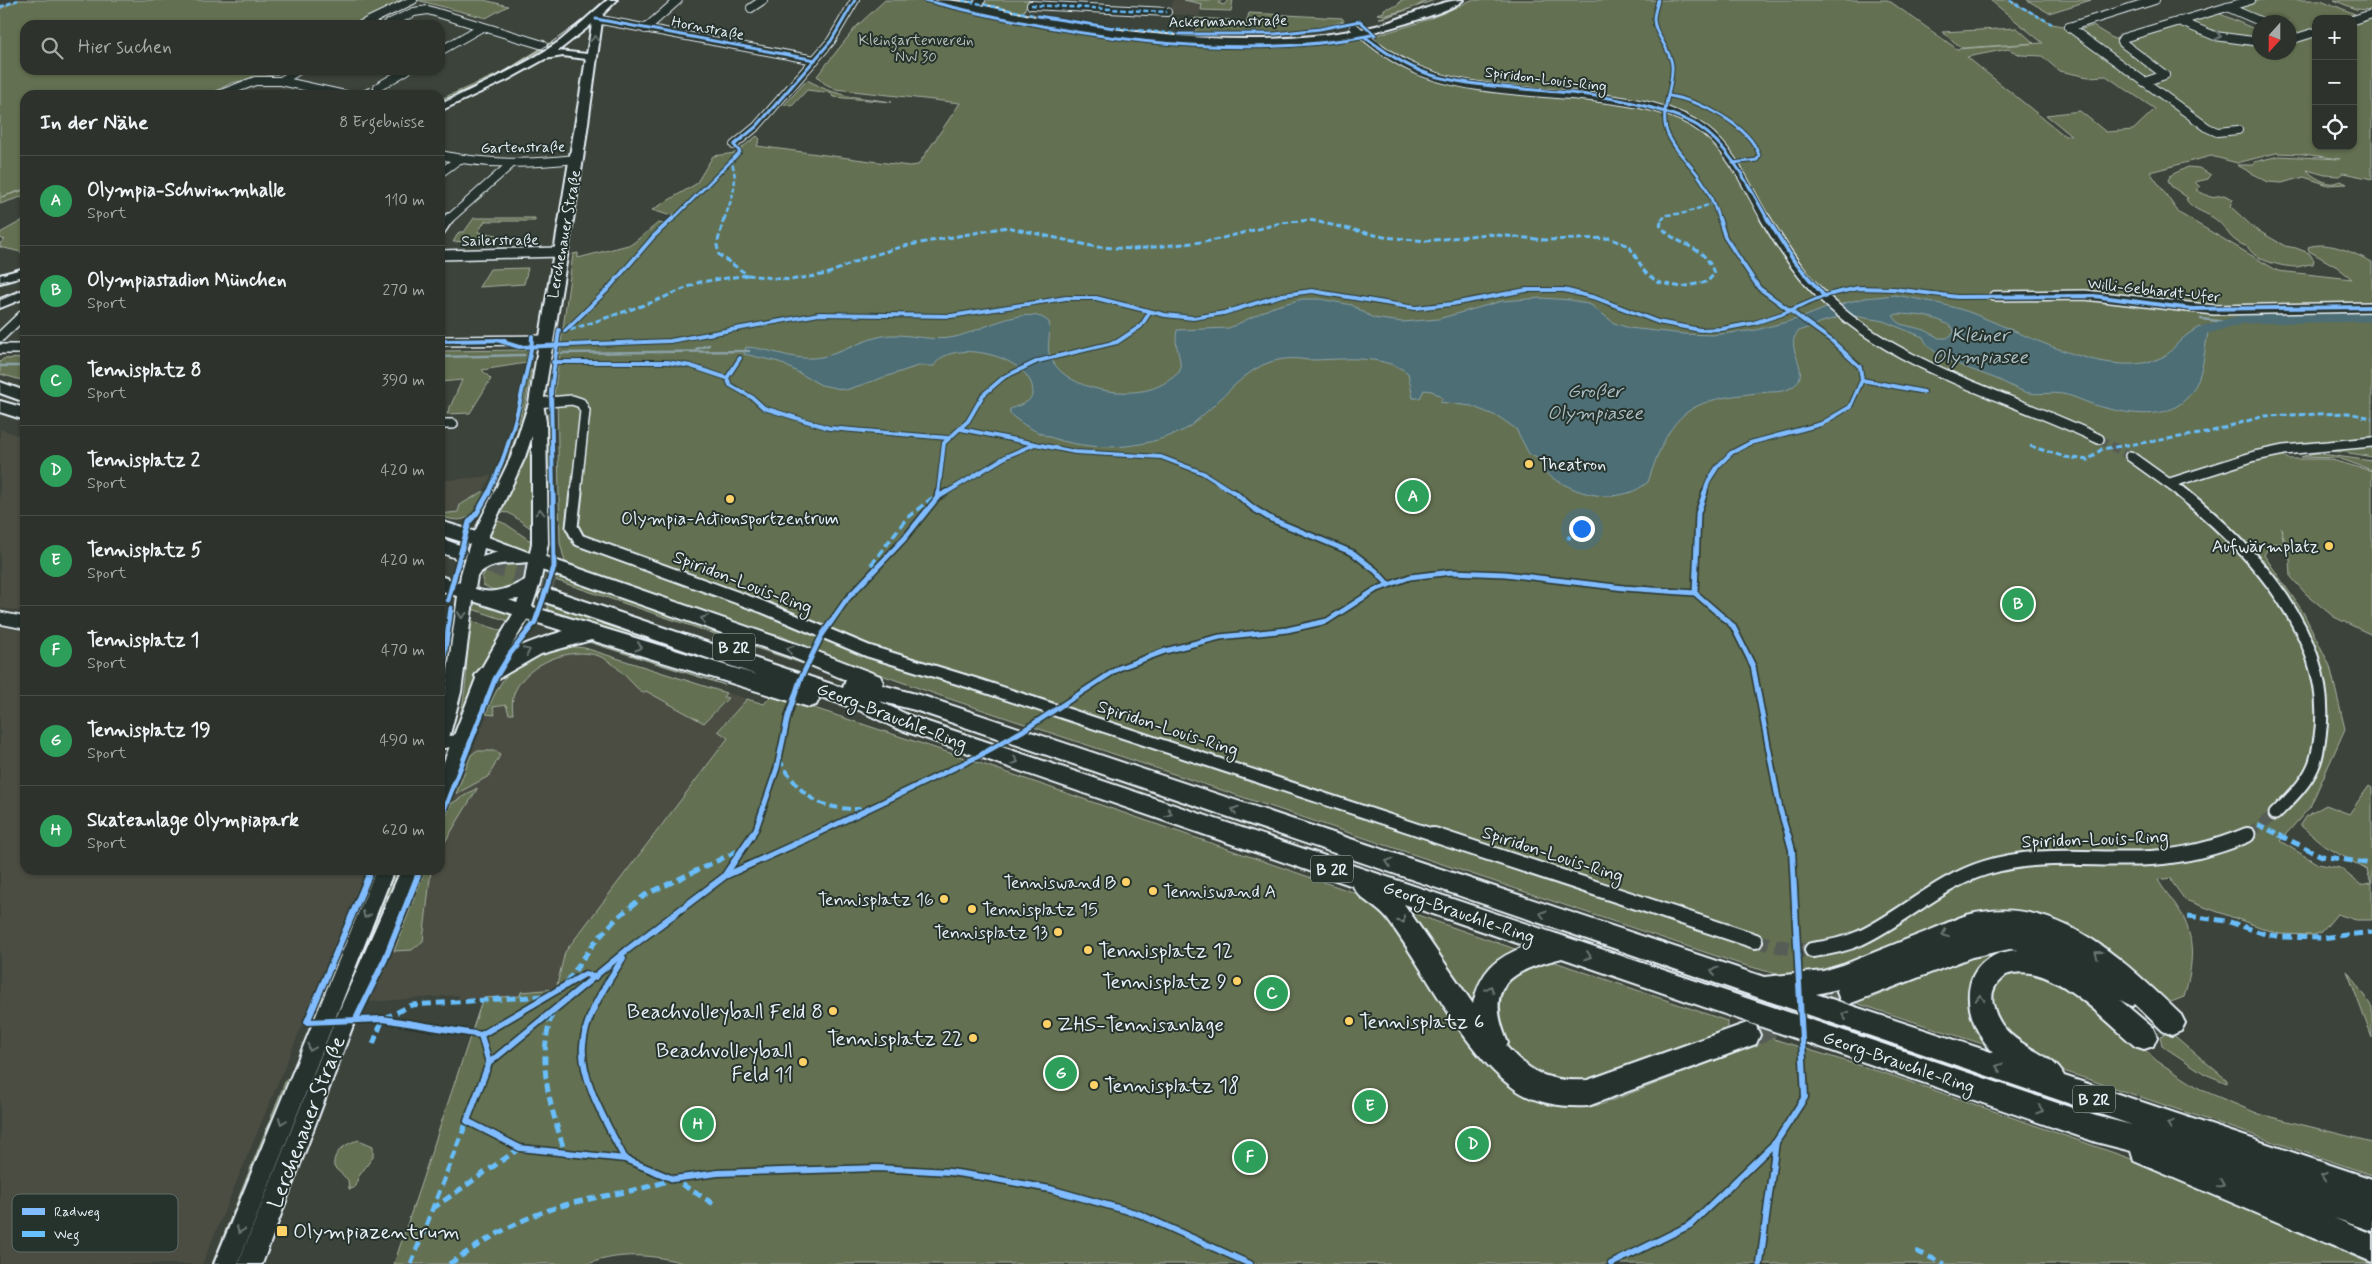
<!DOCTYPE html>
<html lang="de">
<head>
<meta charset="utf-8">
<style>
  :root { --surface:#2d322c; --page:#393e38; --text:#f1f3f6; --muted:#a7aaa9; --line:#484d48; --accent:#e797bd }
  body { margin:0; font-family:Mynerve,sans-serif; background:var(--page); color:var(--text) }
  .controls { position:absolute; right:15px; top:15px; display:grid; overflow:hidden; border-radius:10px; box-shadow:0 1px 4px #0004 }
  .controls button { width:45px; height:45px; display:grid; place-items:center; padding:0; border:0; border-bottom:1px solid var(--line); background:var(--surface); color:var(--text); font:25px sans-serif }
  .compass { position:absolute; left:2252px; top:15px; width:45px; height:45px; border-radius:50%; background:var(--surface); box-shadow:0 1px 4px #0004; rotate:201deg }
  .you { position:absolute; left:1581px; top:528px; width:18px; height:18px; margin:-12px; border:4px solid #fff; border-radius:50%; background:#1a73e8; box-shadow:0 0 0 8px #1a73e833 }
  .badge { display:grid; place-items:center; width:32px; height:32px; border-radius:50%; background:var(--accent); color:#fff; font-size:16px; font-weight:700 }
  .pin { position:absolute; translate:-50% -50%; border:2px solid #fff; box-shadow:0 1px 5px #0006 }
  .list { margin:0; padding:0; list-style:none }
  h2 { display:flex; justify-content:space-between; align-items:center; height:65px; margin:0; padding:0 20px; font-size:21px }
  h2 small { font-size:16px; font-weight:400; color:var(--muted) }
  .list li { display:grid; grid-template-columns:32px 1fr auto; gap:15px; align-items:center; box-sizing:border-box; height:90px; padding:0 20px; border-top:1px solid var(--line) }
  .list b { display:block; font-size:19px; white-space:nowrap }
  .list p { margin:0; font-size:16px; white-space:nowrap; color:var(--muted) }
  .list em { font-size:16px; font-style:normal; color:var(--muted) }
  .icon { flex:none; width:28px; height:28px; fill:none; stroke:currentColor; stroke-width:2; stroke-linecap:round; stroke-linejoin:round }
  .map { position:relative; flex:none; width:2372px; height:1264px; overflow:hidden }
  .search { position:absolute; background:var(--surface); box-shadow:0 1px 4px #0004; left:20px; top:20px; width:425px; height:55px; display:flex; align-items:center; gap:12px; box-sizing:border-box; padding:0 18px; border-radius:15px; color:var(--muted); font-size:19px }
  .panel { position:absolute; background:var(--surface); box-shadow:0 1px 4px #0004; left:20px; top:90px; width:425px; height:785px; border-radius:15px }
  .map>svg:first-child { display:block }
  .built { fill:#4c4e43 }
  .green { fill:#637051; stroke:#a6b0a4; fill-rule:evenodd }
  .water { fill:#4e6e74; stroke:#8ca2a9; fill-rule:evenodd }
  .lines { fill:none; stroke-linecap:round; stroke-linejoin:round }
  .stream { stroke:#8ca2a9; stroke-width:2.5 }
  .canal { stroke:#4e6e74; stroke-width:9 }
  .minor-tunnel-far2 { stroke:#565d56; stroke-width:9; stroke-dasharray:9 4.5; stroke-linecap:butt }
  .minor-tunnel-far1 { stroke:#565d56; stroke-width:11; stroke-dasharray:11 5.5; stroke-linecap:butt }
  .minor-tunnel { stroke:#565d56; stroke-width:14; stroke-dasharray:14 7; stroke-linecap:butt }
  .trunk-tunnel-far1 { stroke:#565d56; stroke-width:20; stroke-dasharray:20 10; stroke-linecap:butt }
  .trunk-tunnel { stroke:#565d56; stroke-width:26; stroke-dasharray:26 12; stroke-linecap:butt }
  .minor-far3-casing { stroke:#e8f1f8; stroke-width:10 }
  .minor-far2-casing { stroke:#e8f1f8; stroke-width:12 }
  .minor-far1-casing { stroke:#e8f1f8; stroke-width:15 }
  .minor-casing { stroke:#e8f1f8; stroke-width:18 }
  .secondary-casing { stroke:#e8f1f8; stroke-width:4 }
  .trunk-casing { stroke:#e8f1f8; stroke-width:4 }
  .minor-far3 { stroke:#26332d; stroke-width:8 }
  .minor-far2 { stroke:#26332d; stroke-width:9 }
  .minor-far1 { stroke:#26332d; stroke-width:11 }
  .minor { stroke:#26332d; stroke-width:14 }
  .secondary { fill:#26332d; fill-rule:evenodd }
  .trunk { fill:#26332d; fill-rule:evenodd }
  .tram { stroke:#e8f1f8; stroke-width:1 }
  .quiet-far3 { stroke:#69befc; stroke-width:2.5; stroke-dasharray:5 2.5; stroke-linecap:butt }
  .quiet-far2 { stroke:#69befc; stroke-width:3; stroke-dasharray:6 3; stroke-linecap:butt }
  .quiet-far1 { stroke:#69befc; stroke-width:4; stroke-dasharray:8 4; stroke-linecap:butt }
  .quiet { stroke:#69befc; stroke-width:5; stroke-dasharray:9 5; stroke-linecap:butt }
  .cycleway-far3-casing { stroke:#26332d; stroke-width:5 }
  .cycleway-far2-casing { stroke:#26332d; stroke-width:6 }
  .cycleway-far1-casing { stroke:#26332d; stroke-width:8 }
  .cycleway-casing { stroke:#26332d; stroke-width:9 }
  .cycleway-far3 { stroke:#80bcff; stroke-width:3 }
  .cycleway-far2 { stroke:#80bcff; stroke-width:4 }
  .cycleway-far1 { stroke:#80bcff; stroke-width:5 }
  .cycleway { stroke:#80bcff; stroke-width:6 }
  .oneway { stroke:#6a7674 }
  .poi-dot { fill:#ffd166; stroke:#26332d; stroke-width:2 }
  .labels { text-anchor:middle; stroke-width:4; stroke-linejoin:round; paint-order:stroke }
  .far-street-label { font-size:15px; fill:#e8f1f8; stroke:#26332d }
  .far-park-label { font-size:15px; fill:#b3bdb5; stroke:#26332d }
  .shield { fill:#26332d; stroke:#aeb8bb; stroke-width:1 }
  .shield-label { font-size:16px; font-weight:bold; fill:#e8f1f8 }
  .poi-label { font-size:18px; fill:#e8f1f8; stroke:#26332d; text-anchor:end }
  .street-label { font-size:18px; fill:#e8f1f8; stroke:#26332d }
  .water-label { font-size:19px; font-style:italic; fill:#aabdc3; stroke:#26332d }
  .near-poi-label { font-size:21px; fill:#e8f1f8; stroke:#26332d; text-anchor:start }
  .near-street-label { font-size:21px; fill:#e8f1f8; stroke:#26332d }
  .key { fill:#26332d; stroke:#606c6a; stroke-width:1 }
  .key-label { font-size:14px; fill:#e8f1f8 }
</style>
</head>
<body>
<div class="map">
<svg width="2372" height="1264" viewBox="0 0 2372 1264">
  <rect width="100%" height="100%" fill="#3c433a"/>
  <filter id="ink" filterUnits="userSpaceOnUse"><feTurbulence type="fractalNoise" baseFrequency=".02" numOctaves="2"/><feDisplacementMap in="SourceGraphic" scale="10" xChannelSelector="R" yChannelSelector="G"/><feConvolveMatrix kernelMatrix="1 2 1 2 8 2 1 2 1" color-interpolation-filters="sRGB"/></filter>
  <g filter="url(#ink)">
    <g class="built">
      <path d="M 1173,0 L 1203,0 L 1199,16 L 1169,14 Z"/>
      <path d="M 0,429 L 25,438 L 25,612 L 0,608 Z"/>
      <path d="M 491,476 L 482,494 L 452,520 L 440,516 L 440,481 Z"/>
      <path d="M 0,626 L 25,632 L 25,870 L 367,870 L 202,1264 L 0,1264 Z"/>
      <path d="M 577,646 L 747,699 L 718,730 L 728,737 L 565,952 L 556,989 L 522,991 L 520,996 L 458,999 L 459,995 L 368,1002 L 393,950 L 425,870 L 440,870 L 440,832 L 500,682 L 513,668 Z"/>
    </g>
    <g class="green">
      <path d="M 18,0 L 413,0 L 361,25 L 25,25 L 25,70 L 286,70 L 278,74 L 231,83 L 209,95 L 25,95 L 25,189 L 1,197 L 25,190 L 25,200 L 21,197 L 0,204 L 0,9 Z"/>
      <path d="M 417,0 L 484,0 L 508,6 L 486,18 Z"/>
      <path d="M 885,0 C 897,0 911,0 922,0 C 956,6 989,17 1022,23 C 1168,50 1334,72 1471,0 L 1888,0 L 1957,49 L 2043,43 L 1990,0 L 2009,0 L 2052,24 L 2069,27 L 2075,31 L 2093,26 L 2114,39 L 2123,38 L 2172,23 L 2188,25 L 2209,35 L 2259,42 L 2260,52 L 2290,52 L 2290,42 L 2316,35 L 2316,146 L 2353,146 L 2353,23 L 2372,17 L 2372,179 L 2343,173 L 2339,176 L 2325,175 L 2307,170 C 2311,176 2327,185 2334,183 C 2337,182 2339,181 2341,181 L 2347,184 L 2328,185 L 2304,177 L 2282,183 L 2268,182 L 2237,165 L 2254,165 L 2254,162 L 2279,156 L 2340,159 L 2303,154 L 2276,153 L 2237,163 L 2211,156 L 2150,172 L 2179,213 L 2278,271 L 2352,279 L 2337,267 L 2309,251 L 2308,247 C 2329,240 2354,253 2372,262 L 2372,457 C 2337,450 2317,449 2282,454 L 2288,459 L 2328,459 L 2372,471 L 2372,635 L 2334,617 L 2306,594 L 2291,577 L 2290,560 L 2281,528 L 2284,544 L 2271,543 L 2264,555 L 2303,612 L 2330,666 L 2345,729 L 2310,807 L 2280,841 L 2318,864 L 2340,868 L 2361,885 L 2371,883 L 2367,870 L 2325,846 L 2300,825 L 2305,817 L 2326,805 L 2349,814 L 2369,786 L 2372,788 L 2372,920 L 2356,920 L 2337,914 L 2322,932 L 2314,935 L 2279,934 L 2185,900 L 2172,882 L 2171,878 L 2158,880 C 2163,889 2171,898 2178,908 C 2197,937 2193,966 2184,997 L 2171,1002 L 2154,996 L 2072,932 L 1839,967 L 1815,974 L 1814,972 L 1780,975 L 1737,963 L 941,696 L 802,647 L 782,636 L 770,634 L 569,565 L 565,562 L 560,543 L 557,397 L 554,395 L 573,254 L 578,253 L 578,258 L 632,244 L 658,223 L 665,224 L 675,214 L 668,215 L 652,210 L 696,184 L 713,156 L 735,153 L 757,136 L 760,139 L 757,146 L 909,166 L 918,165 L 960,103 L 835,89 L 824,83 L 817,76 L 856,27 ZM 2008,49 L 2021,55 L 2042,56 L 2059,71 L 2088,77 L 2106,76 L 2155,109 L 2133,130 L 2106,132 L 2080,111 L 2046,115 L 2071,135 L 2065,136 L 1967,57 Z"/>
      <path d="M 988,0 L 1029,0 L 1023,13 L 985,4 Z"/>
      <path d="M 1184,0 L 1222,0 L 1218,3 L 1224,5 L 1228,0 L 1233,0 L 1231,11 L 1201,10 L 1202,4 Z"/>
      <path d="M 1401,0 L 1427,0 L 1417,6 L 1434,0 L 1384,18 L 1379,18 L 1409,9 L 1386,15 L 1377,14 L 1384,12 L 1384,9 L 1398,5 Z"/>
      <path d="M 2027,0 L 2091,0 L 2049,13 Z"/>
      <path d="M 2258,0 L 2321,0 L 2355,14 L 2349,16 L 2352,18 L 2350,19 L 2316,19 L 2316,30 L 2297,35 L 2290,33 L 2290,22 L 2266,22 L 2237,10 L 2237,6 Z"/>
      <path d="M 2334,0 L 2372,0 L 2372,10 L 2355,9 Z"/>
      <path d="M 1249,13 L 1342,18 L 1344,21 C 1296,35 1245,35 1195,34 L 1198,21 L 1194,20 L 1195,18 L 1232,20 L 1232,23 L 1246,24 Z"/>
      <path d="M 2218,13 L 2259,31 L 2259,38 L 2215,33 L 2188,21 Z"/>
      <path d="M 2017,28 L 2034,43 L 1962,48 L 1942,32 Z"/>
      <path d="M 549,43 L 557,44 L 531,61 L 440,105 L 443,98 L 505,71 Z"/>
      <path d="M 807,80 L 827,90 L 848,96 L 892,102 L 833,97 L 831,93 L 807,90 L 792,106 L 784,105 Z"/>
      <path d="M 2188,167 L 2199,168 L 2211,175 L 2208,179 L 2195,182 L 2200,187 L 2196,190 L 2210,197 L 2224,195 L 2233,199 L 2230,206 L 2255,229 L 2285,246 L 2296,248 L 2309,253 L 2314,260 L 2313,264 C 2307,264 2303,266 2297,267 C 2284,267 2254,261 2248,247 C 2225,239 2230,228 2212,217 C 2204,212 2191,209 2186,199 L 2188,198 L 2171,186 L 2168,180 L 2171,175 Z"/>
      <path d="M 474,218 L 535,218 L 535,221 L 485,221 L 478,232 L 497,235 L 494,239 L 453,242 L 459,232 L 464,232 Z"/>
      <path d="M 25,219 L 25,253 L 0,247 L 0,243 L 5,240 L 0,238 L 0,233 Z"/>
      <path d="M 528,268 L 524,284 L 479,287 L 490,269 Z"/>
      <path d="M 528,350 L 526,363 L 482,370 L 491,379 L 470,413 L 447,414 L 462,380 L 440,382 L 440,351 Z"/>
      <path d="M 25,358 L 25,381 L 0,374 L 0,362 L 3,359 Z"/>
      <path d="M 532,369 L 522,422 L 512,456 L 508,458 L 517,433 L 528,375 Z"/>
      <path d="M 549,412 L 551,538 L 548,538 L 546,420 Z"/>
      <path d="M 532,427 L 532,529 L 509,513 L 498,512 Z"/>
      <path d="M 2314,453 L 2372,461 L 2372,470 L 2338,458 L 2301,457 Z"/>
      <path d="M 482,492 L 485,492 C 472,516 469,526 440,516 L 440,514 L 458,512 L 460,505 Z"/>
      <path d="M 496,520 L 506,524 L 532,542 L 533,551 L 531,552 L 487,539 Z"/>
      <path d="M 515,562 L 526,569 C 527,587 510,588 497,592 L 483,585 L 482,577 L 489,566 Z"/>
      <path d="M 559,576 L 836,673 L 836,675 L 555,580 Z"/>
      <path d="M 470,599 L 515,614 L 511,622 L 469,608 Z"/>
      <path d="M 547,604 L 821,696 L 548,613 Z"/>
      <path d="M 455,616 L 456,617 L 440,714 L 440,697 Z"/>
      <path d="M 468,620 L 506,632 L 467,698 L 465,715 L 460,715 C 469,682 466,653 468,620 Z"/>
      <path d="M 582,640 C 600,640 618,645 633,655 L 725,685 Z"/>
      <path d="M 565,646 L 585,648 L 726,693 L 723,697 L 728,698 L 704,723 L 646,691 L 643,693 C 629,682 616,662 599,656 C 570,646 528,663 515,691 C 512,698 512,706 513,714 L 509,714 L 506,705 L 493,707 L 495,715 L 486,714 C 505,666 517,661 565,646 Z"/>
      <path d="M 770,697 L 799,703 L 962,757 L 1367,897 L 1377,904 L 1532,1098 C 1557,1108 1577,1110 1603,1104 L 1761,1043 L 1761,1035 L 1887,1074 L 2126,1157 L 2213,1192 L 2242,1208 L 2371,1264 L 686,1264 C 654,1254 619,1252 588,1264 L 394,1264 L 483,998 L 520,996 L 521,992 L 556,989 L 565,952 L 728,738 L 718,731 L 747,699 L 764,704 Z"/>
      <path d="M 476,751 L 497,751 L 500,755 L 489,776 L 456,794 L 471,755 Z"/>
      <path d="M 477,788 L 477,789 L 440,850 L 440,832 L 451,804 Z"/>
      <path d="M 397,870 L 403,870 L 355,973 L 355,972 Z"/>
      <path d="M 425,870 L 431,870 L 423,941 L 412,950 L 394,951 Z"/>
      <path d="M 1409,912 L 1518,950 L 1478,1015 Z"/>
      <path d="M 2007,948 L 2024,948 L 1984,965 L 1992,1047 L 1819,991 L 1831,986 L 1869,999 L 1984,953 Z"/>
      <path d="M 1555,962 L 1727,1021 L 1727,1028 L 1595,1080 L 1563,1083 L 1527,1070 L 1500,1041 L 1493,1008 L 1503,980 L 1532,963 Z"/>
      <path d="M 2031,966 L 2092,1001 L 2157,1061 L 2202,1090 L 2259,1114 L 2372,1142 L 2372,1175 L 2034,1061 L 1997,1028 L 1988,988 L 1995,977 Z"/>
      <path d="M 2347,971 L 2372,1007 L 2372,1038 Z"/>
      <path d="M 1822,1021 L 2372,1206 L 2372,1211 L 1823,1025 Z"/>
      <path d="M 2169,1033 L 2176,1037 L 2227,1080 L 2227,1083 L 2205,1074 L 2167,1049 L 2162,1045 L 2160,1036 Z"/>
      <path d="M 291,1079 L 217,1264 L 212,1264 L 286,1080 Z"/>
      <path d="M 359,1140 L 373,1146 L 373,1157 L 359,1176 L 354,1188 L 349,1189 L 348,1180 L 334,1167 C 332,1152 346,1143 359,1140 Z"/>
    </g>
    <path class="water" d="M 1895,295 C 1920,299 1945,304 1969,312 C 2020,331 2105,380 2158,359 C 2171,354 2172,348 2181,340 C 2186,335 2193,331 2199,327 L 2208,332 C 2203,358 2203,390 2177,406 C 2156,420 2118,412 2095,405 C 2084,402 2075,396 2063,394 C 2051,392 2040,395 2029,393 C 2016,390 2005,382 1994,378 C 1974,370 1930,358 1923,337 L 1883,321 L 1854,316 L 1840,317 L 1822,322 L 1799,331 L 1795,336 C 1788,350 1808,369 1797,383 C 1790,391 1779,392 1769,392 C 1692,399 1673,405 1648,482 C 1624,503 1586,498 1560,482 C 1555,480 1547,475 1544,470 C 1543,468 1544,464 1541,460 L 1529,454 L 1516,429 L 1499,417 L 1471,406 L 1440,402 L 1443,398 L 1432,391 L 1424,390 L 1420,398 L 1413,398 L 1408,373 C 1381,353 1340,360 1308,360 C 1257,351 1237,386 1203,415 C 1197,420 1189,428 1182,431 C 1150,445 1117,450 1082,445 C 1056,441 1030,432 1010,414 L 1010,409 C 1016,406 1023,405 1028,401 C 1033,397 1034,389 1031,383 C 1019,353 948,339 934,366 L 918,366 L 846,390 L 821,385 L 779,362 L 744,354 L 746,347 C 769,348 791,360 814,358 C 841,356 863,337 890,335 C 911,334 934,342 955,337 C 978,332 1029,302 1049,322 C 1051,332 1047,344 1049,353 C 1060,389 1121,398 1151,389 C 1163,385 1172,379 1180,371 C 1182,356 1173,345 1177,330 L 1229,328 L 1273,307 L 1302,299 L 1320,299 L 1352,305 L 1373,318 L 1402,322 L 1438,319 L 1502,301 L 1541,298 L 1571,300 L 1591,305 L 1614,323 L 1629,328 L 1684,334 L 1712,335 L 1756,330 L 1801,318 L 1826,308 L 1865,298 ZM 1897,314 C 1918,315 1935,315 1953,328 L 1954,333 L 1947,338 L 1939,338 L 1925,330 L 1900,324 L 1893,316 Z"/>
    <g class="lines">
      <g class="stream">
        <path d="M 2201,319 L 2227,322"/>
        <path d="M 696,349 L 709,345"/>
        <path d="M 562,353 L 749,351"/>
        <path d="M 440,357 L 524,355"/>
        <path d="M 0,366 L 25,366"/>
      </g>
      <path class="canal" d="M 2204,330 L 2244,319 L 2372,317"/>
      <path class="minor-tunnel-far2" d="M 2099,439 L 2130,456"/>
      <path class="minor-tunnel-far1" d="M 2249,834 L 2275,814"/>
      <path class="minor-tunnel" d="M 1755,941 L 1798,950 L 1812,950"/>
      <path class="trunk-tunnel-far1" d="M 458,552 L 554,586"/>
      <path class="trunk-tunnel" d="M 1747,1035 L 1849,992"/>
      <defs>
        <g id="minor-far3">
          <path d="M 1031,5 L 1167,12"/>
          <path d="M 2227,7 L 2262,22"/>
          <path d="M 751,8 L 763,0"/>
          <path d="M 973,8 L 981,0"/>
          <path d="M 596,19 L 815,60"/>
          <path d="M 2353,20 L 2372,14"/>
          <path d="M 2179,21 L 2215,36 L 2260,42"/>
          <path d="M 361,25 L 413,0"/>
          <path d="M 386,25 L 414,12 L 428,10 L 543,45"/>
          <path d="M 1354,27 C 1372,43 1391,58 1413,68 C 1465,92 1543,91 1600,98 C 1634,102 1675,108 1704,130 C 1733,152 1748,189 1766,220"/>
          <path d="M 2069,27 L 2208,128 L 2217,132 L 2238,130"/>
          <path d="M 2069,27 L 2155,0"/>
          <path d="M 645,29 L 678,0"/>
          <path d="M 2290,40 L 2316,32"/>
          <path d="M 440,51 L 482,27"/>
          <path d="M 281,81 L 345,95"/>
          <path d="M 2144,82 L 2165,75 L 2124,44 L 2121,41 L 2123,38 L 2251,0"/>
          <path d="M 378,87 L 407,70"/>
          <path d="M 219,95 L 255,81 L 281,81 L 299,70"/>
          <path d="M 364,95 L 370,92"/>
          <path d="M 734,145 L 757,126 L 831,41 L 855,0"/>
          <path d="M 440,155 C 486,165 530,164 577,159"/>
          <path d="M 440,173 L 458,160"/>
          <path d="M 448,220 L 510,165"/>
        </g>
        <g id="minor-far2">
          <path d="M 1765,218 C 1778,240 1792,262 1808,281 C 1884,367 2000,391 2099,439"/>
          <path d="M 440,231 L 449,218"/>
          <path d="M 440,255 L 560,252"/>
          <path d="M 1994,296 L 2085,295 L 2214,310 L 2372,307"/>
          <path d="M 0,337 L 25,313"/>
          <path d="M 440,341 L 545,340"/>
          <path d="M 0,349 L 25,349"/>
          <path d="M 536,403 L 572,400 L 581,403 L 585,411 L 576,494"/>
          <path d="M 440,424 L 453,424"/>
          <path d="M 2130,456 L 2183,494"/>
          <path d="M 2170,483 L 2255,456 L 2284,450 L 2372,442"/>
        </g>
        <g id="minor-far1">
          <path d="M 576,492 L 572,527 L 579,540 L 763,607 L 868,651 L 979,685 L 1437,836"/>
          <path d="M 2181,492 C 2253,550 2335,638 2320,737 C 2318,747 2318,757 2313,767 C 2305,785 2289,800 2275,814"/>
          <path d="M 0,618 L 25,623"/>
          <path d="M 440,743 L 461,740"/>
          <path d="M 2244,836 L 2249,834"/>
        </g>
        <g id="minor">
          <path d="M 1434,835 L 1755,941"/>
          <path d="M 1812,950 C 1828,948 1844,945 1860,938 C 1903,918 1939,882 1985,868 C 2039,851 2095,861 2151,858 C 2184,856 2216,848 2247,835"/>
        </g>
        <g id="secondary">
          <path d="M 607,0 L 617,0 L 603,14 L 583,159 L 543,403 L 546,422 L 548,543 L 540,583 L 528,618 L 493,677 L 449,795 L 446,800 L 440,803 L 440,772 L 477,676 L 513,614 L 473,601 L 461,692 L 449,738 L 446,743 L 440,745 L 440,708 L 445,692 L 461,574 L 471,540 L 511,457 L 529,403 L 586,59 L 563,56 L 545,59 L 507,80 L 444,109 L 440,110 L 440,103 C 481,85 523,67 560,41 C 576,28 591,14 607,0 ZM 592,24 L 587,54 L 558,51 ZM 532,436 L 532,543 L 530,553 L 488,537 L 525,457 ZM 484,548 L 498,552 L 482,557 ZM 528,562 L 525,580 C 510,589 492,595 475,589 L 477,576 C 492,560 509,565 528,562 ZM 519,599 L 517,603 L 509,600 Z"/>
          <path d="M 937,0 C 972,0 1007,12 1041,18 C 1114,31 1190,40 1264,39 C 1303,38 1342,34 1380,25 C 1406,18 1438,0 1463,0 C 1452,10 1422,18 1407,23 C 1278,62 1136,43 1006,17 C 993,14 946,7 937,0 Z"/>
          <path d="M 25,268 L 25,276 L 0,283 L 0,275 Z"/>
          <path d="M 25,289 L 25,298 L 0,308 L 0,299 Z"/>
          <path d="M 376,870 L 394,870 L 238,1264 L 214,1264 Z"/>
          <path d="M 401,870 L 419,870 L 355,1020 L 262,1264 L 238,1264 L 335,1020 Z"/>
        </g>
        <g id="trunk">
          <path d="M 0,382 L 25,391 L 25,402 L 0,393 Z"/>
          <path d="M 0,401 L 25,408 L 25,420 L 0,412 Z"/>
          <path d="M 440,521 L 486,535 L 488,540 L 486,545 L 479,547 L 440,535 Z"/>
          <path d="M 440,538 L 465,547 L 467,552 L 465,557 L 458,559 L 440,552 Z"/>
          <path d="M 537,554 L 805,647 L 880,676 L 883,682 L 882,685 L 923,696 L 1764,977 L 1823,971 L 1843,965 C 1871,954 1899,942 1928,931 C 1941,926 1954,919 1967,915 C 2056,892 2122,959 2181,1015 L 2185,1023 L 2181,1031 L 2172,1035 L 2163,1031 L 2135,1004 L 2132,1006 L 2120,1000 L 2153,1028 L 2157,1037 L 2153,1046 L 2144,1049 L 2135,1046 C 2105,1021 2049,958 2006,975 C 1996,983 1990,991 1993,1004 C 2002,1048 2052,1049 2064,1076 L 2372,1179 L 2372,1231 L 2334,1218 L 2372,1234 L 2372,1262 L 2134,1161 L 2131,1151 L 2096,1142 L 1562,958 C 1510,971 1483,985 1508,1043 L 1506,1046 C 1532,1075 1550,1082 1588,1080 L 1747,1023 L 1756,1026 L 1760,1035 L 1756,1044 L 1588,1106 C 1561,1107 1534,1104 1512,1087 C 1463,1051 1425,969 1388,920 C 1378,906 1360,901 1353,886 L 896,728 L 859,710 L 818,696 L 819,699 L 816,705 L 809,707 L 591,640 L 541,654 L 492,682 L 485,684 L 478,682 L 475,676 C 485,657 543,637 564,631 L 516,616 L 513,611 L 516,606 L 523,604 L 757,675 L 542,601 L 539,596 L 542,591 L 549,589 L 843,688 L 846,680 L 791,657 L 530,566 L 527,561 L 530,556 ZM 879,701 L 915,710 L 2132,1125 L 2096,1116 L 910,716 ZM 1404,904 L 1526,946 C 1495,958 1481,970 1473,1004 ZM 2010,949 L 2018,950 C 1955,954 1959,1018 1994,1053 L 1816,994 L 1838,989 L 1837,992 L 1840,1000 L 1849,1004 L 1972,957 Z"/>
          <path d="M 440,576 L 472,587 L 475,592 L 472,597 L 465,599 L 440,590 Z"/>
        </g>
      </defs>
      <use href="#minor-far3" class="minor-far3-casing"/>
      <use href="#minor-far2" class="minor-far2-casing"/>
      <use href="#minor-far1" class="minor-far1-casing"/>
      <use href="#minor" class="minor-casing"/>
      <use href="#secondary" class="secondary-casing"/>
      <use href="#trunk" class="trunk-casing"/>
      <use href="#minor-far3" class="minor-far3"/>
      <use href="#minor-far2" class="minor-far2"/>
      <use href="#minor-far1" class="minor-far1"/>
      <use href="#minor" class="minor"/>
      <use href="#secondary" class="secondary"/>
      <use href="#trunk" class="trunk"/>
      <g class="tram">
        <path d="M 440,104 C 501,76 556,44 607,0"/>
        <path d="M 0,282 L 25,276"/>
        <path d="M 0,300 L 25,289"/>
      </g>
      <g class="quiet-far3">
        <path d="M 962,0 L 1043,17"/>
        <path d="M 2009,0 L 2052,24"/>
        <path d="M 1031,5 L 1167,12"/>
        <path d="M 0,7 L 18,0"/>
        <path d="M 1109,27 L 1184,35"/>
        <path d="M 724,220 C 731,200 740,182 731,161 L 729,163"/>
        <path d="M 1661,220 L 1667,215 L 1685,213 L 1714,203"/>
      </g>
      <g class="quiet-far2">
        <path d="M 724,218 L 717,245 L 719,255 L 748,275 L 790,280 L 827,274 L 864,258 L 904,246 L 1007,227 L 1096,247 L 1135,249 L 1211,241 L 1281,223 L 1310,220 L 1384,237 L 1426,241 L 1487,234 L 1546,240 L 1609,238 L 1629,246 L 1645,272 L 1657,282 L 1681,287 L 1707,282 L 1714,274 C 1706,243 1676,248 1660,225 L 1663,218"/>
        <path d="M 570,330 L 653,302 L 700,282 L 748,275"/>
        <path d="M 2030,446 L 2065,457 L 2088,460 L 2102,449 L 2206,433 L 2264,416 L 2348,413 L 2372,418"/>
      </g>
      <g class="quiet-far1">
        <path d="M 1568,539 L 1570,536"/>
        <path d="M 871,565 L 907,518 L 935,496"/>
        <path d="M 779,759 C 801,796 817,810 861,809"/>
        <path d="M 2258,825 L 2281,836"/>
      </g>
      <g class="quiet">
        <path d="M 2279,835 L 2322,856 L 2372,864"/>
        <path d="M 2188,916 L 2227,921 L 2265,934 L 2282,937 L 2321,938 L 2372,932"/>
        <path d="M 567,982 L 594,943 L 617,918 L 645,895 L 742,849"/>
        <path d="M 552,1014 C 536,1066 550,1103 565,1153"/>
        <path d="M 373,1044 L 383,1019 L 412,1005 L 545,996"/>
        <path d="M 432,1209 L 520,1148"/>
        <path d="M 1916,1251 L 1945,1264"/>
        <path d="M 411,1264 L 467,1121"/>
        <path d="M 449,1264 C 485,1240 523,1216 565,1205 C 601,1195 638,1192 673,1179 L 714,1204"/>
      </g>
      <defs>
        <g id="cycleway-far3">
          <path d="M 924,0 C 1063,35 1230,64 1372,35"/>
          <path d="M 1658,0 C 1657,6 1654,13 1654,19 C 1654,34 1670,48 1672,65 C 1674,86 1659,111 1667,132 C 1673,148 1688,162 1698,175 C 1708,188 1714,204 1719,220"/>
          <path d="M 1038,16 L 1114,28"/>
          <path d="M 596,19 L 815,60"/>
          <path d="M 1179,34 L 1275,34 L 1320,29 L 1360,21 L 1375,35"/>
          <path d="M 1365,37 C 1387,54 1411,70 1438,77 C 1504,93 1575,87 1641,105 C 1660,110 1681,116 1698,126 C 1731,148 1749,187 1768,220"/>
          <path d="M 1670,96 C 1700,101 1749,125 1759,155 L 1757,160 L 1733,163"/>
          <path d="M 672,220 L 740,152 L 734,145 L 757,126 L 831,41 L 855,0"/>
        </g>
        <g id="cycleway-far2">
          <path d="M 1767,218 L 1794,261 L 1825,297"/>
          <path d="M 565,331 L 608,289 L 653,237 L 673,218"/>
          <path d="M 497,340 L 519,347 L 670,341 L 819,314 L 951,316 L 1066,298 L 1096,298 L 1165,315 L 1193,318 L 1224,313 L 1282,295 L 1312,291 L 1415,308 L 1452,304 L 1526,290 L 1564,290 L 1596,298 L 1658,322 L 1700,330 L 1722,329 L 1754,323 L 1782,314 L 1827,295 L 1858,288 L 1894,289 L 1957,297 L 2094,296 L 2192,309 L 2372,307"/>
          <path d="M 440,341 L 505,340"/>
          <path d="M 740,358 L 727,378 L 730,385 L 753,398 L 764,408 L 829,428 L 948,438"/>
          <path d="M 553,362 L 667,362 L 691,366 L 727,378"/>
          <path d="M 1862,380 L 1924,392"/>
          <path d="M 961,429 L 1075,452 L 1161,457 L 1203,473 L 1236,494"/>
          <path d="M 488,494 C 506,457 517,419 525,378 C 528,364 532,351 532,336"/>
          <path d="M 553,494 L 551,391 L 559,330"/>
          <path d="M 938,494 L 944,443 L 968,421 L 983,395 L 1004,377 L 1038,361 L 1117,342 L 1141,326 L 1150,312"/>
          <path d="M 944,494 L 1007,456 L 1035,444"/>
          <path d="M 1704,494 L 1709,480 L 1718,466 L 1731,453 L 1750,443 L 1821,424 L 1850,407 L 1862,380 L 1860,367 L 1832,341 L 1759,288 L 1725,237 L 1719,218"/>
        </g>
        <g id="cycleway-far1">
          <path d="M 1234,492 L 1253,508 L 1271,519 L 1353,553 L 1376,571 L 1388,584"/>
          <path d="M 1705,492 L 1698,513 L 1695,593 L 1733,626 L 1753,666 L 1780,809 L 1788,836"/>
          <path d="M 937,498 L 946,492"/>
          <path d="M 448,600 L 469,522 L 477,513 L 489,492"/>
          <path d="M 440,685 L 451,608"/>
          <path d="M 440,820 L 495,679 L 510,654 L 535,622 L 554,567 L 553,492"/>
          <path d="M 751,836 L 756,829 L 777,768 L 788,716 L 800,680 L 822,635 L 847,599 L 904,539 L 937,498 L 938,492"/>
          <path d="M 812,836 L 977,757 L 1024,730 L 1119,668 L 1165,651 L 1220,637 L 1287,630 L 1327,621 L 1375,590 L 1410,577 L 1452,572 L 1505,574 L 1624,588 L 1695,593"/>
        </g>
        <g id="cycleway">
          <path d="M 371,870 L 307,1022 L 383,1019 L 481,1035 L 489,1063"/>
          <path d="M 725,875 L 752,835"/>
          <path d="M 623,958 C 607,984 586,1013 583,1045 C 580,1081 609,1127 625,1159 L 673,1179 L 718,1173 L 877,1168 L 950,1172 L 990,1178 L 1050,1189 L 1139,1214 L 1250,1264"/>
          <path d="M 356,1019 L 385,959 L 420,870"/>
          <path d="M 481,1035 L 585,974 L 595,977"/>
          <path d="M 625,1159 L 520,1148 L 467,1121 L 489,1063 L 627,950 L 725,876 L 815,835"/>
          <path d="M 1611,1264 L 1690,1225 L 1776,1142"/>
          <path d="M 1760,1264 L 1776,1142 L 1805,1097 L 1792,850 L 1788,835"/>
        </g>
      </defs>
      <use href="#cycleway-far3" class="cycleway-far3-casing"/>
      <use href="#cycleway-far2" class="cycleway-far2-casing"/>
      <use href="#cycleway-far1" class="cycleway-far1-casing"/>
      <use href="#cycleway" class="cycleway-casing"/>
      <use href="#cycleway-far3" class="cycleway-far3"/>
      <use href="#cycleway-far2" class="cycleway-far2"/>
      <use href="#cycleway-far1" class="cycleway-far1"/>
      <use href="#cycleway" class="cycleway"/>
    </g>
    <defs><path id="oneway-chevron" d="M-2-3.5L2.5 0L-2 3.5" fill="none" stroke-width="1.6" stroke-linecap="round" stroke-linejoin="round" transform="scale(1.25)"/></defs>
    <g class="oneway">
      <use href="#oneway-chevron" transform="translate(2218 36) rotate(11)"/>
      <use href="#oneway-chevron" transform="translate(595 39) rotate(-85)"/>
      <use href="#oneway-chevron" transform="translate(540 512) rotate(-90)"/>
      <use href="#oneway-chevron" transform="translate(462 615) rotate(95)"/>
      <use href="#oneway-chevron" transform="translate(704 619) rotate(-161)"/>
      <use href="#oneway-chevron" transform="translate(639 647) rotate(17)"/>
      <use href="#oneway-chevron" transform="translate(790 649) rotate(-160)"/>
      <use href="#oneway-chevron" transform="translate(527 651) rotate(-26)"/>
      <use href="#oneway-chevron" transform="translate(1015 761) rotate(19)"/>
      <use href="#oneway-chevron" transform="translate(1235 810) rotate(-161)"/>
      <use href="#oneway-chevron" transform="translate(1169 813) rotate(19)"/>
      <use href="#oneway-chevron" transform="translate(1389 862) rotate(-161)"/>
      <use href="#oneway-chevron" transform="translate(1543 914) rotate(-161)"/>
      <use href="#oneway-chevron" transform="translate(366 915) rotate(113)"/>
      <use href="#oneway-chevron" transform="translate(1402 920) rotate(52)"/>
      <use href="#oneway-chevron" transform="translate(1945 934) rotate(158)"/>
      <use href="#oneway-chevron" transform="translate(2098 954) rotate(-144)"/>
      <use href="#oneway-chevron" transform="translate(1588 956) rotate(19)"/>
      <use href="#oneway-chevron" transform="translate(1714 971) rotate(-161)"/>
      <use href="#oneway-chevron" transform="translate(1490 989) rotate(-69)"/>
      <use href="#oneway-chevron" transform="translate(1980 998) rotate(-91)"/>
      <use href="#oneway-chevron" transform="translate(1845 1015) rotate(-161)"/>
      <use href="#oneway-chevron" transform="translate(311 1048) rotate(112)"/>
      <use href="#oneway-chevron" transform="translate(1999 1067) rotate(-161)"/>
      <use href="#oneway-chevron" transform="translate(2040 1110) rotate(19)"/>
      <use href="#oneway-chevron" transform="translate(282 1121) rotate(111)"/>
      <use href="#oneway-chevron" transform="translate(2170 1124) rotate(-161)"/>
      <use href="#oneway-chevron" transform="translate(2324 1176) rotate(-161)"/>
      <use href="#oneway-chevron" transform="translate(2221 1184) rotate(22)"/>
      <use href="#oneway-chevron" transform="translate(240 1230) rotate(111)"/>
    </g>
  </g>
  <g class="poi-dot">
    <circle cx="1529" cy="464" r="5"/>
    <circle cx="730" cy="499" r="5"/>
    <circle cx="2329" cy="546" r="5"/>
    <circle cx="1126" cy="882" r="5"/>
    <circle cx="1153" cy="891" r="5"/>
    <circle cx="944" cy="899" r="5"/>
    <circle cx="972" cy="909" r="5"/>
    <circle cx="1058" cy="932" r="5"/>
    <circle cx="1088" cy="950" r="5"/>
    <circle cx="1237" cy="981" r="5"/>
    <circle cx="833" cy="1011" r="5"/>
    <circle cx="1349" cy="1021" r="5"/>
    <circle cx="1047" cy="1024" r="5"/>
    <circle cx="973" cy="1038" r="5"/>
    <circle cx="803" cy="1062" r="5"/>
    <circle cx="1094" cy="1085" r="5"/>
    <rect x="276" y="1225" width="12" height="12" rx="2.5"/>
  </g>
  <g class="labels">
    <g class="far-street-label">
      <text transform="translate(1228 21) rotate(-1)" y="5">Ackermannstraße</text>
      <text transform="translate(708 28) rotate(11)" y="5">Hornstraße</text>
      <text transform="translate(1546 79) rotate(7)" y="5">Spiridon-Louis-Ring</text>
      <text transform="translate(523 147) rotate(-1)" y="5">Gartenstraße</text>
      <text transform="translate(564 234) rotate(-80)" y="5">Lerchenauer Straße</text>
      <text transform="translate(500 240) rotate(-1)" y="5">Sailerstraße</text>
      <text transform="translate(2154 290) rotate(6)" y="5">Willi-Gebhardt-Ufer</text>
    </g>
    <g class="far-park-label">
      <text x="916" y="45">Kleingartenverein<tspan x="916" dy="17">NW 30</tspan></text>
    </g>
    <g class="shield">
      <rect x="713" y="633.5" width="42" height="27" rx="4"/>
      <rect x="1311" y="855.5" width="42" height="27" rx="4"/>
      <rect x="2073" y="1085.5" width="42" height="27" rx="4"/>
    </g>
    <g class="shield-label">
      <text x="734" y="653">B 2R</text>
      <text x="1332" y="875">B 2R</text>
      <text x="2094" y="1105">B 2R</text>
    </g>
    <g class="poi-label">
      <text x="1539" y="470" text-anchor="start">Theatron</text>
      <text x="730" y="524" text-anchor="middle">Olympia-Actionsportzentrum</text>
      <text x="2319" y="552">Aufwärmplatz</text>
      <text x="1116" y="888">Tenniswand B</text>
      <text x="1163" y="897" text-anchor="start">Tenniswand A</text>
      <text x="934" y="905">Tennisplatz 16</text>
      <text x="982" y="915" text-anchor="start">Tennisplatz 15</text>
      <text x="1048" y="938">Tennisplatz 13</text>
    </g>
    <g class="street-label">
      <text transform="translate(743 582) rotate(21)" y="6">Spiridon-Louis-Ring</text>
      <text transform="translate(892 716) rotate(21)" y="6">Georg-Brauchle-Ring</text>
      <text transform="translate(1168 728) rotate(18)" y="6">Spiridon-Louis-Ring</text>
      <text transform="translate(2095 839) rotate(-2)" y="6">Spiridon-Louis-Ring</text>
      <text transform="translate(1553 854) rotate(18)" y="6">Spiridon-Louis-Ring</text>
      <text transform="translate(1459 912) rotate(19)" y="6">Georg-Brauchle-Ring</text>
      <text transform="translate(1899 1062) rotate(19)" y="6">Georg-Brauchle-Ring</text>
    </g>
    <g class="water-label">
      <text x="1980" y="341">Kleiner<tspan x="1980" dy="22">Olympiasee</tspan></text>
      <text x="1595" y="397">Großer<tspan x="1595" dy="22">Olympiasee</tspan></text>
    </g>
    <g class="near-poi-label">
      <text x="1098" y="957">Tennisplatz 12</text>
      <text x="1227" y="988" text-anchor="end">Tennisplatz 9</text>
      <text x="823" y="1018" text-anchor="end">Beachvolleyball Feld 8</text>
      <text x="1359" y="1028">Tennisplatz 6</text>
      <text x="1057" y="1031">ZHS-Tennisanlage</text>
      <text x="963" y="1045" text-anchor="end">Tennisplatz 22</text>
      <text x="793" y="1057" text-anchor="end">Beachvolleyball<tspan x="793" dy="24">Feld 11</tspan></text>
      <text x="1104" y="1092">Tennisplatz 18</text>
      <text x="293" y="1238">Olympiazentrum</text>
    </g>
    <g class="near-street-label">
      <text transform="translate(306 1122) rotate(-69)" y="7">Lerchenauer Straße</text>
    </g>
  </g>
  <rect x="12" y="1194" width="166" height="58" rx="8" class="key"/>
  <rect x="22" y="1208" width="23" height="7" fill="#80bcff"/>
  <rect x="22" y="1231" width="23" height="6" fill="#69befc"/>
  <g class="key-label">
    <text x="54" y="1216">Radweg</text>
    <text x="54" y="1239">Weg</text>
  </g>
</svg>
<div class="controls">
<button>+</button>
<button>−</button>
<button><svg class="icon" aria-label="locate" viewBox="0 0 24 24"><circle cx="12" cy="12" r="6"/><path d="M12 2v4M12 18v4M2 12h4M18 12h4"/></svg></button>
</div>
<svg class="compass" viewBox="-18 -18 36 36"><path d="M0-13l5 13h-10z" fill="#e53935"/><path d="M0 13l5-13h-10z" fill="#a7aaa9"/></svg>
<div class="you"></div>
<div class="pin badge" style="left:1413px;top:496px;background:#2e9e5b">A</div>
<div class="pin badge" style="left:2018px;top:604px;background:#2e9e5b">B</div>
<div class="pin badge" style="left:1272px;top:993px;background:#2e9e5b">C</div>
<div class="pin badge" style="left:1473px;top:1144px;background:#2e9e5b">D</div>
<div class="pin badge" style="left:1370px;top:1106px;background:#2e9e5b">E</div>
<div class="pin badge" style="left:1250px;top:1157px;background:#2e9e5b">F</div>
<div class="pin badge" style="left:1061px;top:1073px;background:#2e9e5b">G</div>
<div class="pin badge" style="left:698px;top:1124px;background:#2e9e5b">H</div>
<div class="search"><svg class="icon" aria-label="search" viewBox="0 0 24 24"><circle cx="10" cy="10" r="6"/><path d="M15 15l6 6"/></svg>Hier suchen</div>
<section class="panel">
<h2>In der Nähe<small>8 Ergebnisse</small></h2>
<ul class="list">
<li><span class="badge" style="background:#2e9e5b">A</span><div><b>Olympia-Schwimmhalle</b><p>Sport</p></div><em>110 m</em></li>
<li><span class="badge" style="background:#2e9e5b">B</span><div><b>Olympiastadion München</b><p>Sport</p></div><em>270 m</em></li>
<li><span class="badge" style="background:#2e9e5b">C</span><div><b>Tennisplatz 8</b><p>Sport</p></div><em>390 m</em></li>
<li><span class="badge" style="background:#2e9e5b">D</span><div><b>Tennisplatz 2</b><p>Sport</p></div><em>420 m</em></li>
<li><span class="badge" style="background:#2e9e5b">E</span><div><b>Tennisplatz 5</b><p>Sport</p></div><em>420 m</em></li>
<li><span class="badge" style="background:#2e9e5b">F</span><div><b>Tennisplatz 1</b><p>Sport</p></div><em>470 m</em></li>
<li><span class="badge" style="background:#2e9e5b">G</span><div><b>Tennisplatz 19</b><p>Sport</p></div><em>490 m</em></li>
<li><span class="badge" style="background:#2e9e5b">H</span><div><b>Skateanlage Olympiapark</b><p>Sport</p></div><em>620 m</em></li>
</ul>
</section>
</div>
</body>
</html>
